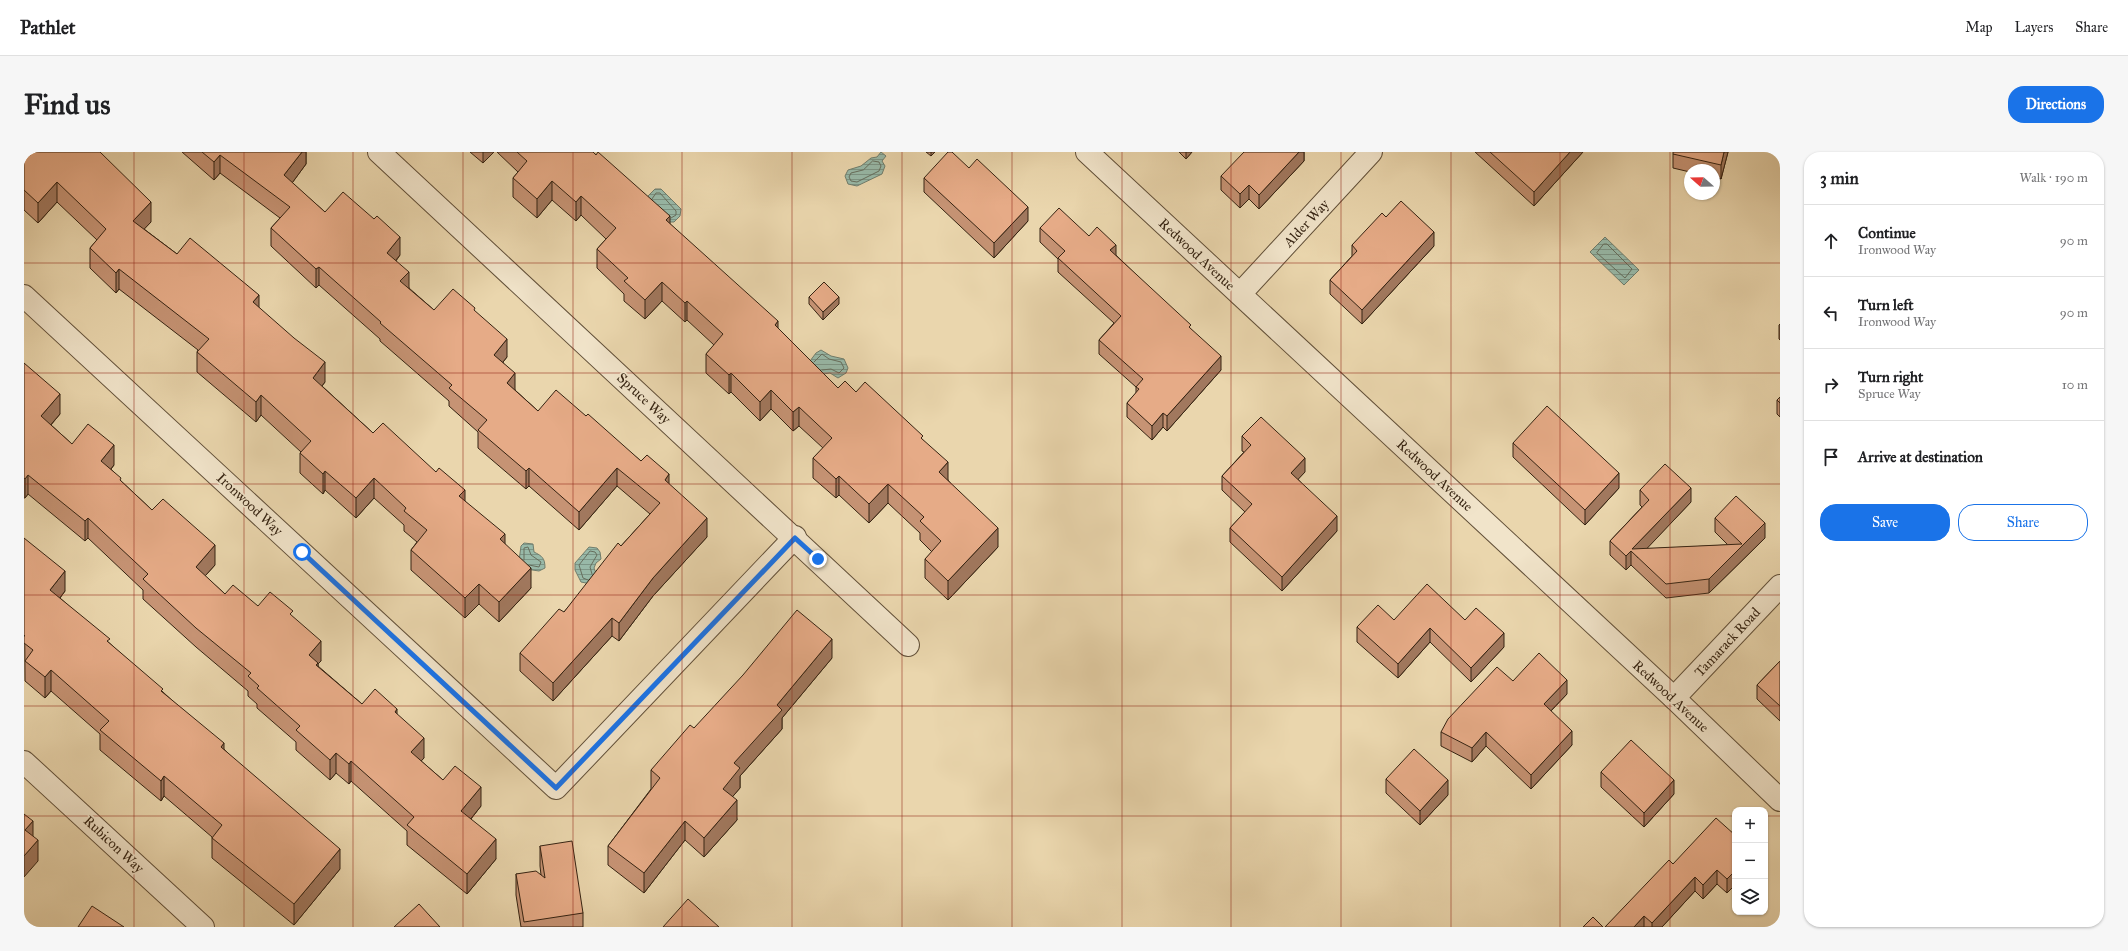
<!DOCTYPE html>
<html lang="en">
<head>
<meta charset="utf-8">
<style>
  :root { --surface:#fff; --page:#f6f6f6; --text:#202124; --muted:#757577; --line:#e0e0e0; --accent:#1a73e8 }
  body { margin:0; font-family:"IM FELL Great Primer",serif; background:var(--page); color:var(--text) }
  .controls { position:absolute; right:12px; bottom:12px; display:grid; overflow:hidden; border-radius:8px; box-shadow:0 1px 3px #0004 }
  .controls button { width:36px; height:36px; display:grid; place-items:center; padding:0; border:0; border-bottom:1px solid var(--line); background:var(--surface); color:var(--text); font:20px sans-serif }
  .compass { position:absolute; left:1660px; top:12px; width:36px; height:36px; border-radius:50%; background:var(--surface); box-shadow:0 1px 3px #0004; rotate:290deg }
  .stop { position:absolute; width:12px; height:12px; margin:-9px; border:3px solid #1a73e8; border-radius:50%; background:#fff }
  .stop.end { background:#1a73e8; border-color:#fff; box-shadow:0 1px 4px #0008 }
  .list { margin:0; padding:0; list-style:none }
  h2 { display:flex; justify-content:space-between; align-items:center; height:52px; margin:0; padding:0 16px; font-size:17px }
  h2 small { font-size:13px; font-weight:400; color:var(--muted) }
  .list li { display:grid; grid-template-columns:26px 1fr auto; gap:12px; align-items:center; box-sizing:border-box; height:72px; padding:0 16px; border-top:1px solid var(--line) }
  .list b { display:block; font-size:15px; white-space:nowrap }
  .list p { margin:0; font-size:13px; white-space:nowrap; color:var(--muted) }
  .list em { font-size:13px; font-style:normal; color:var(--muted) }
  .actions { display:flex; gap:8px; padding:12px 16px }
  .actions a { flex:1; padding:9px 0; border:1px solid var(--accent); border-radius:16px; text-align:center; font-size:14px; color:var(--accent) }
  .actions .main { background:var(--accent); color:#fff }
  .icon { flex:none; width:22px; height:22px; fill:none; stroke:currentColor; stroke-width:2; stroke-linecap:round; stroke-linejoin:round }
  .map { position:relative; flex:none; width:1756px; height:775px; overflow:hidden; border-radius:16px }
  header { display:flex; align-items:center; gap:24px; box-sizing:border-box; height:56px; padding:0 20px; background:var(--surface); border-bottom:1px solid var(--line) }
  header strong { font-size:19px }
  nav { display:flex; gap:22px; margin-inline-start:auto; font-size:14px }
  .intro { display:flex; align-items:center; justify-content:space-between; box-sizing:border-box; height:96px; padding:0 24px }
  h1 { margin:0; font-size:28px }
  .button { padding:10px 18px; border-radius:16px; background:var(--accent); color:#fff; font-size:14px; font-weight:700 }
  main { display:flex; gap:24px; padding:0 24px }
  aside { flex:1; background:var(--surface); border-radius:16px; box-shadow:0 1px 3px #0004 }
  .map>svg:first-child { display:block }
  .water { fill:url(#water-rules); stroke:#707d6c }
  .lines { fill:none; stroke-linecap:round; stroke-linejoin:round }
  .shore { stroke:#666e5d; stroke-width:1 }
  .minor-casing { stroke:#625039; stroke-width:24 }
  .minor { stroke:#f1e4ca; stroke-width:22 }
  .wall { fill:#c69374; stroke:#352312 }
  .shaded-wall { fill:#a1785e; stroke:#352312 }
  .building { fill:#e6ab87; stroke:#352312 }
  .route { stroke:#1a73e8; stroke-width:5 }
  .grid { fill:none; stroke:#8f2418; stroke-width:1; stroke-opacity:0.55 }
  .labels { text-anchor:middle; stroke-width:3.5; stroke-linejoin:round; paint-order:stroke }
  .street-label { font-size:14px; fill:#352312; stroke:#f1e4ca }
</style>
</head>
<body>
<header>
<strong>Pathlet</strong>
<nav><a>Map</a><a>Layers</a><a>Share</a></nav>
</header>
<div class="intro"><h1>Find us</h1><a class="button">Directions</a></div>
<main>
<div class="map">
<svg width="1756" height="775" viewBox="0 0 1756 775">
  <defs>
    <pattern id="water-rules" width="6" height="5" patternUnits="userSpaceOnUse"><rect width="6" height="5" fill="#98b9a8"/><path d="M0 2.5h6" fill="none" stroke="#7d9687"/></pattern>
  </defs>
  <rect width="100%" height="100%" fill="#ead6ad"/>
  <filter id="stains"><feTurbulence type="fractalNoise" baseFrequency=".005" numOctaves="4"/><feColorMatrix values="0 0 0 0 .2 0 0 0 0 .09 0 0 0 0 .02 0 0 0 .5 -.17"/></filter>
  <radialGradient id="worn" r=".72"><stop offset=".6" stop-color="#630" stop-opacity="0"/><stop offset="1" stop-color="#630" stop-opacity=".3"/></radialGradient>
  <g class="water">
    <path d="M 857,0 L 862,4 L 858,9 L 861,14 L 858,22 L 833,34 L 824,32 L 821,24 L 824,18 L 837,14 L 847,6 L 853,5 Z"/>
    <path d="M 631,37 L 637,37 L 657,57 L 656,64 L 650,70 L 643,70 L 625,54 L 624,44 Z"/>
    <path d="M 1581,85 L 1615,118 L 1600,133 L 1566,100 Z"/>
    <path d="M 797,198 L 807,204 L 820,207 L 824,216 L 822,221 L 814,226 L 806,221 L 799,222 L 786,209 L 792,201 Z"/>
    <path d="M 500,391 L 509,392 L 510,400 C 518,404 521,406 521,416 L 515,419 L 502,417 L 495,409 L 497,394 Z"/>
    <path d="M 565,395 L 573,396 L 576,400 L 577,407 L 572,411 L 570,416 L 572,421 L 567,432 L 557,430 L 551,418 L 551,411 Z"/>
  </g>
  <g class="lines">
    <g class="shore">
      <path d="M 849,9 L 855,10 L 857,14 L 855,19 L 833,30 L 827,29 L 825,25 L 827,21 L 839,18 Z"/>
      <path d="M 628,47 L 632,41 L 636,41 L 652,59 L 652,63 L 647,66"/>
      <path d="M 1580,92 L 1583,92 L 1608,117 L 1601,126 L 1573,101 Z"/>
      <path d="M 790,210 L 798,202 L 805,207 L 817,210 L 820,216 L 815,221 L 807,217 L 798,218"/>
      <path d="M 500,408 L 500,396 L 504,395 L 507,403 L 517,410 L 515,415 L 505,413"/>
      <path d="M 564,428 L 559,426 L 555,413 L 566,399 L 571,400 L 573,403 L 566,415 L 568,422"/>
    </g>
    <defs>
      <g id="minor">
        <path d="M 355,0 L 884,493"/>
        <path d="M 1063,0 L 1650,546 L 1756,648"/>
        <path d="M 1216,142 L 1347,0"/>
        <path d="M 0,144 L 532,636 L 771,385"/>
        <path d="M 1650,546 L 1756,434"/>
        <path d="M 0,610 L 179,775"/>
      </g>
    </defs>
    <use href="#minor" class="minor-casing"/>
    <use href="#minor" class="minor"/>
  </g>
  <g class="wall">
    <path d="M 0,0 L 127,70 L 120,77 L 153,102 L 235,156 L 301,230 L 298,234 L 349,281 L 441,349 L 481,392 L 507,436 L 475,470 L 455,452 L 441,466 L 387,418 L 387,398 L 393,390 L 380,379 L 380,373 L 350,346 L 332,366 L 301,338 L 299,342 L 276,321 L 276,301 L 277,300 L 237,263 L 232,270 L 173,220 L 173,200 L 174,198 L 95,137 L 92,141 L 66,116 L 66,96 L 73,88 L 33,50 L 14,71 L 0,58 Z"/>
    <path d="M 158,0 L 282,0 L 282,12 L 268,31 L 301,60 L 376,103 L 372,109 L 385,136 L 410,158 L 451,160 L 483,205 L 479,210 L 491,238 L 514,259 L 562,264 L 645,332 L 683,385 L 629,444 L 595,489 L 588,484 L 529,549 L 496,519 L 496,501 L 540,460 L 597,394 L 626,362 L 593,334 L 555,378 L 505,334 L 502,337 L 454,296 L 454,280 L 425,254 L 425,249 L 356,189 L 356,187 L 295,133 L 292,136 L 247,94 L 247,76 L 256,66 L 196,21 L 190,28 Z"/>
    <path d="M 446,0 L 470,0 L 459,11 Z"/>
    <path d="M 473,0 L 569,0 L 646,72 L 754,176 L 814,236 L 832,240 L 899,288 L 924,328 L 974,395 L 924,448 L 901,426 L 901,407 L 908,400 L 896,388 L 896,381 L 864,351 L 845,371 L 815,343 L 812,346 L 789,326 L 789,306 L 799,296 L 775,274 L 769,279 L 747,257 L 736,269 L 707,240 L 705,242 L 682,221 L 682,202 L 690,193 L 663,168 L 661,170 L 638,149 L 621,167 L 600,149 L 600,142 L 573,116 L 573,97 L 582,87 L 557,63 L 552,69 L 528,48 L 513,66 L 489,45 L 489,26 L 494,20 Z"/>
    <path d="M 902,0 L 911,0 L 907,4 Z"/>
    <path d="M 1155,0 L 1168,0 L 1162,7 Z"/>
    <path d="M 1280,0 L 1280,9 L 1235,57 L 1225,47 L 1216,56 L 1197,38 L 1197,24 Z"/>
    <path d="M 1451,0 L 1559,0 L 1510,54 Z"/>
    <path d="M 1704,0 L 1697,27 L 1690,25 L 1690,18 L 1666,18 L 1666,20 L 1649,16 L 1649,2 Z"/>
    <path d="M 900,26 L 1004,69 L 970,106 L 900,40 Z"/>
    <path d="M 1362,65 L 1410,94 L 1338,172 L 1306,142 L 1306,128 L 1328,104 L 1328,93 Z"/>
    <path d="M 1016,76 L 1065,84 L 1092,103 L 1167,177 L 1197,218 L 1143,279 L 1139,275 L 1128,288 L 1103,265 L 1103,251 L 1112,241 L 1112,235 L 1075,202 L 1075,188 L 1090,171 L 1034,120 L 1034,107 L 1016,90 Z"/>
    <path d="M 785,145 L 815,152 L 799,168 L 785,152 Z"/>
    <path d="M 1756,172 L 1756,188 L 1755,187 L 1755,173 Z"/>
    <path d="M 0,211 L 36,262 L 27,273 L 48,292 L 90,313 L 87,317 L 97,329 L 128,358 L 191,413 L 181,424 L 201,442 L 234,454 L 269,465 L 297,509 L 294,512 L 294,514 L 338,552 L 373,563 L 400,606 L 397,609 L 419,628 L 457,654 L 447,667 L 472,707 L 443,742 L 383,693 L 383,679 L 327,629 L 325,632 L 312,621 L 306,628 L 272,598 L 272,590 L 233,556 L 233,552 L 224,544 L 224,539 L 172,495 L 119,447 L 119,438 L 64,386 L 61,389 L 4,342 L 1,346 L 0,346 Z"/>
    <path d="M 1756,245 L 1756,265 L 1753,262 L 1753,248 Z"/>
    <path d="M 1218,284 L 1281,320 L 1274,327 L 1313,379 L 1258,439 L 1206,390 L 1206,376 L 1221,360 L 1198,338 L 1198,324 L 1220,300 L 1218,299 Z"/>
    <path d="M 1489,291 L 1595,336 L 1561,373 L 1489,305 Z"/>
    <path d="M 1616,338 L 1667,350 L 1622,397 L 1704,393 L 1691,380 L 1691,366 L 1741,386 L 1685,441 L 1642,446 L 1607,413 L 1602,418 L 1586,403 L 1586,389 L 1618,355 L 1616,353 Z"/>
    <path d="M 0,386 L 41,439 L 36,446 L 139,540 L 200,597 L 316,717 L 270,773 L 188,706 L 188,685 L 140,644 L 137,649 L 76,598 L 76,582 L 27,539 L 21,546 L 1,529 Z"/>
    <path d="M 1370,468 L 1441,468 L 1480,495 L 1447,530 L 1406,490 L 1374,526 L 1333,490 L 1333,475 Z"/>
    <path d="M 808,506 L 758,566 L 758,577 L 716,624 L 716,636 L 708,645 L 713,668 L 680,705 L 661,688 L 620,741 L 584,713 L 584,694 L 627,637 L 627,618 L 670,576 Z"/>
    <path d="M 1756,509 L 1756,569 L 1733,547 L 1733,533 Z"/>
    <path d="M 1489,529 L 1543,542 L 1527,559 L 1548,593 L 1507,637 L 1462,594 L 1448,610 L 1417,594 L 1417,580 Z"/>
    <path d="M 1577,620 L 1650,642 L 1620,675 L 1577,635 Z"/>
    <path d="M 1362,627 L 1424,643 L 1396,673 L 1362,641 Z"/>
    <path d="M 1711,683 L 1703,741 L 1693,732 L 1679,747 L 1671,739 L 1638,775 L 1581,775 L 1649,712 Z"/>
    <path d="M 516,694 L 559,761 L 559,775 L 497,775 L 492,743 L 492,722 L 517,723 L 516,714 Z"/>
  </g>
  <g class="shaded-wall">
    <path d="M 278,0 L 282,0 L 282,12 L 260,42 L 260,23 Z"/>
    <path d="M 459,0 L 470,0 L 459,11 Z"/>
    <path d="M 907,0 L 911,0 L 907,4 Z"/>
    <path d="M 1162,0 L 1168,0 L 1162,7 Z"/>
    <path d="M 1275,0 L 1280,0 L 1280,9 L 1235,57 L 1235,43 Z"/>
    <path d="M 1546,0 L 1559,0 L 1510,54 L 1510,40 Z"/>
    <path d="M 1700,0 L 1704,0 L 1697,27 L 1697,13 Z"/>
    <path d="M 196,3 L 196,21 L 190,28 L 190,10 Z"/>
    <path d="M 528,29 L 528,48 L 513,66 L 513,47 Z"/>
    <path d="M 33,30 L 33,50 L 14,71 L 14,51 Z"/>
    <path d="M 1225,33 L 1225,47 L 1216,56 L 1216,42 Z"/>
    <path d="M 557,44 L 557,63 L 552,69 L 552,50 Z"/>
    <path d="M 127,50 L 127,70 L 109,89 L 109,69 Z"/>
    <path d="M 1004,55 L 1004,69 L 970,106 L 970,91 Z"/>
    <path d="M 646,64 L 646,83 L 642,68 Z"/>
    <path d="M 1410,80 L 1410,94 L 1338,172 L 1338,158 Z"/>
    <path d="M 376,85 L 376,103 L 363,119 L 363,101 Z"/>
    <path d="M 1092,93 L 1092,107 L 1086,98 Z"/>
    <path d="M 295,115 L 295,133 L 292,136 L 292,117 Z"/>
    <path d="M 95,117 L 95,137 L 92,141 L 92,121 Z"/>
    <path d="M 385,120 L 385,138 L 376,129 Z"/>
    <path d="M 638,130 L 638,149 L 621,167 L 621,148 Z"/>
    <path d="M 235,143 L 235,162 L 229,150 Z"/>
    <path d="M 815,145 L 815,152 L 799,168 L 799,160 Z"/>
    <path d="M 663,149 L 663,168 L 661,170 L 661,151 Z"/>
    <path d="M 754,169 L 754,188 L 751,173 Z"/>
    <path d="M 483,187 L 483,205 L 470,221 L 470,203 Z"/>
    <path d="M 1197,204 L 1197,218 L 1143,279 L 1143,264 Z"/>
    <path d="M 301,210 L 301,230 L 289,245 L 289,226 Z"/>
    <path d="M 491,221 L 491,239 L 483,231 Z"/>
    <path d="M 707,221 L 707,240 L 705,242 L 705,223 Z"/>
    <path d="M 747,238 L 747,257 L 736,269 L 736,250 Z"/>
    <path d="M 36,242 L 36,262 L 17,284 L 17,264 Z"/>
    <path d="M 237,243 L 237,263 L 232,270 L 232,250 Z"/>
    <path d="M 775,255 L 775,274 L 769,279 L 769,260 Z"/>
    <path d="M 1139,261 L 1139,275 L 1128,288 L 1128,274 Z"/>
    <path d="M 90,293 L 90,313 L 77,329 L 77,309 Z"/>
    <path d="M 1281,306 L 1281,320 L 1267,335 L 1267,321 Z"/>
    <path d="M 924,310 L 924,330 L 915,320 Z"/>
    <path d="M 505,316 L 505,334 L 502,337 L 502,319 Z"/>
    <path d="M 593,316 L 593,334 L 555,378 L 555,360 Z"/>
    <path d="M 301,319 L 301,338 L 299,342 L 299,322 Z"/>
    <path d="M 1595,321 L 1595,336 L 1561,373 L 1561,358 Z"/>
    <path d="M 645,322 L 645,340 L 641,328 Z"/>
    <path d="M 4,323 L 4,342 L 1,346 L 1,327 Z"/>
    <path d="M 815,324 L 815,343 L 812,346 L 812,327 Z"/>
    <path d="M 350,326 L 350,346 L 332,366 L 332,346 Z"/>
    <path d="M 864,332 L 864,351 L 845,371 L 845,352 Z"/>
    <path d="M 1667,336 L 1667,350 L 1614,406 L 1608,397 Z"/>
    <path d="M 441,338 L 441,358 L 435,344 Z"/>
    <path d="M 1313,364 L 1313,379 L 1258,439 L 1258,425 Z"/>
    <path d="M 64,366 L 64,386 L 61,389 L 61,369 Z"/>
    <path d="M 683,366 L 683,385 L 629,444 L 595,489 L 595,471 L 629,426 Z"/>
    <path d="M 1741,371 L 1741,386 L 1685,441 L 1685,427 Z"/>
    <path d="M 974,376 L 974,395 L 924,448 L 924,429 Z"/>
    <path d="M 481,382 L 481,402 L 476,387 Z"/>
    <path d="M 191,393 L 191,413 L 172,434 L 172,415 Z"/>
    <path d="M 1607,399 L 1607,413 L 1602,418 L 1602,404 Z"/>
    <path d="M 507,416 L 507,436 L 475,470 L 475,450 Z"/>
    <path d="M 41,419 L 41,439 L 26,459 L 26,438 Z"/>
    <path d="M 455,432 L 455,452 L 441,466 L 441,446 Z"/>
    <path d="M 588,466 L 588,484 L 529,549 L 529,531 Z"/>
    <path d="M 1406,476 L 1406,490 L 1374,526 L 1374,512 Z"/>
    <path d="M 1480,481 L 1480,495 L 1447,530 L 1447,516 Z"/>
    <path d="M 808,487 L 808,506 L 758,566 L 758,577 L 716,624 L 716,636 L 699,656 L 699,637 L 710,611 L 753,553 Z"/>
    <path d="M 297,489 L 297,509 L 294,512 L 294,531 L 285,503 Z"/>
    <path d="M 27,518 L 27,539 L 21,546 L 21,525 Z"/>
    <path d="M 1543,528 L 1543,542 L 1520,566 L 1520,552 Z"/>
    <path d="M 373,557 L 373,577 L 371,560 Z"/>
    <path d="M 1548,579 L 1548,593 L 1507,637 L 1507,623 Z"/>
    <path d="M 1462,580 L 1462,594 L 1448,610 L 1448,596 Z"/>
    <path d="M 400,586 L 400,606 L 387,620 L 387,600 Z"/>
    <path d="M 200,591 L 200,611 L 197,595 Z"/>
    <path d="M 312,601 L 312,621 L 306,628 L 306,608 Z"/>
    <path d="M 327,609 L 327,629 L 325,632 L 325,612 Z"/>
    <path d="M 140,624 L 140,644 L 137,649 L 137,629 Z"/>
    <path d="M 1424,628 L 1424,643 L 1396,673 L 1396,659 Z"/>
    <path d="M 1650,628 L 1650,642 L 1620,675 L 1620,661 Z"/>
    <path d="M 457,635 L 457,654 L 437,679 L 437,659 Z"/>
    <path d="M 713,648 L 713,668 L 680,705 L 680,686 Z"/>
    <path d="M 9,669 L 9,690 L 1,678 Z"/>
    <path d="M 661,669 L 661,688 L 620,741 L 620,721 Z"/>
    <path d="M 472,687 L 472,707 L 443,742 L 443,722 Z"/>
    <path d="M 14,688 L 14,709 L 0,725 L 0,704 Z"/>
    <path d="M 316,697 L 316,717 L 270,773 L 270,752 Z"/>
    <path d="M 1693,718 L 1693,732 L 1679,747 L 1679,733 Z"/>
    <path d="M 1711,719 L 1711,733 L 1703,741 L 1703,727 Z"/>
    <path d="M 1671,725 L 1671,739 L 1638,775 L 1628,775 L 1628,771 Z"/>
    <path d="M 1620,764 L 1620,775 L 1610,775 Z"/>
  </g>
  <g class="building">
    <path d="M 0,0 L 76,0 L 127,50 L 109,69 L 153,102 L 166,86 L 235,143 L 229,150 L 270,186 L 301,210 L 289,226 L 349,281 L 359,271 L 412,320 L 415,316 L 441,338 L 435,344 L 481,382 L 476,387 L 507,416 L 475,450 L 455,432 L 441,446 L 387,398 L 403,378 L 380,359 L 382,356 L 350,326 L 332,346 L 301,319 L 299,322 L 276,301 L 287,289 L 237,243 L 232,250 L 173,200 L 185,187 L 95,117 L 92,121 L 66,96 L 82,77 L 33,30 L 14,51 L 0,38 Z"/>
    <path d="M 178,0 L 278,0 L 260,23 L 301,60 L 319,40 L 350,67 L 353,64 L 376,85 L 363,101 L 385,120 L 376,129 L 410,158 L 429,137 L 451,156 L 450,158 L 483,187 L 470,203 L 491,221 L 483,231 L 514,259 L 532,238 L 562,264 L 564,262 L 617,309 L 623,303 L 645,322 L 641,328 L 683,366 L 629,426 L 595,471 L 588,466 L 529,531 L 496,501 L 535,457 L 540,460 L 594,391 L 597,394 L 636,351 L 593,316 L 555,360 L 505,316 L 502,319 L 454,278 L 463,268 L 425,236 L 428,233 L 356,171 L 357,170 L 295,115 L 292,117 L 247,76 L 266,55 L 196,3 L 190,10 Z"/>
    <path d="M 493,0 L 569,0 L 572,3 L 574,0 L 646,64 L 642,68 L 754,169 L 751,173 L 814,236 L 821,229 L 832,240 L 841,230 L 899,284 L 897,286 L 924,310 L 915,320 L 974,376 L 924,429 L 901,407 L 917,389 L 896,369 L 900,365 L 864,332 L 845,352 L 815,324 L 812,327 L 789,306 L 808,286 L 775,255 L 769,260 L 747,238 L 736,250 L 707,221 L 705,223 L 682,202 L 699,182 L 663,149 L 661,151 L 638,130 L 621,148 L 600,129 L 604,126 L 573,97 L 592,76 L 557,44 L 552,50 L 528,29 L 513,47 L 489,26 L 503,9 Z"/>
    <path d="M 924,0 L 928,0 L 945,16 L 953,7 L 1004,55 L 970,91 L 900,26 Z"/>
    <path d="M 1220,0 L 1275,0 L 1235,43 L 1225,33 L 1216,42 L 1197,24 Z"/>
    <path d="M 1466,0 L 1546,0 L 1510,40 Z"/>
    <path d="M 1649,0 L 1700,0 L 1697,13 L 1649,2 Z"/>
    <path d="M 1377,49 L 1410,80 L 1338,158 L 1306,128 L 1333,99 L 1328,93 L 1358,61 L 1362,65 Z"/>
    <path d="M 1035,56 L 1065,84 L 1073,75 L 1092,93 L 1086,98 L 1167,173 L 1165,175 L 1197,204 L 1143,264 L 1139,261 L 1128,274 L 1103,251 L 1115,237 L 1112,235 L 1119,227 L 1075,188 L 1097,164 L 1034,106 L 1041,99 L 1016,76 Z"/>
    <path d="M 800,130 L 815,145 L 799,160 L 785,145 Z"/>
    <path d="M 0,211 L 36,242 L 17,264 L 48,292 L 64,272 L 90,293 L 77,309 L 97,326 L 96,328 L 128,358 L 139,347 L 191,393 L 172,415 L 201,442 L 209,433 L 234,454 L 246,440 L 269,459 L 266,462 L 297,489 L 285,503 L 294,511 L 292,513 L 338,552 L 351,537 L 373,557 L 371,560 L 400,586 L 387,600 L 419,628 L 431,614 L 457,635 L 437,659 L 472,687 L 443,722 L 383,673 L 390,665 L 327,609 L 325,612 L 312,601 L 306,608 L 272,578 L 276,574 L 233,536 L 235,534 L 224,524 L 227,521 L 172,476 L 119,427 L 124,422 L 64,366 L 61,369 L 4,323 L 1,327 L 0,326 Z"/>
    <path d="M 1756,245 L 1756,251 L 1753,248 Z"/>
    <path d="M 1523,254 L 1595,321 L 1561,358 L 1489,291 Z"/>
    <path d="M 1237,265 L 1281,306 L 1267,321 L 1313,364 L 1258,425 L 1206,376 L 1228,352 L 1198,324 L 1227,293 L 1218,284 Z"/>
    <path d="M 1641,312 L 1667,336 L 1608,397 L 1718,392 L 1691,366 L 1712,344 L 1741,371 L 1685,427 L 1642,432 L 1607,399 L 1602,404 L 1586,389 L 1625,348 L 1616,338 Z"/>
    <path d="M 0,386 L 41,419 L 26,438 L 86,487 L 83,489 L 139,537 L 137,539 L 200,591 L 197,595 L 316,697 L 270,752 L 188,686 L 198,673 L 140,624 L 137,629 L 76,578 L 85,569 L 27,518 L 21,525 L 1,509 L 9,498 L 0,491 L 0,484 L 1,484 L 0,483 Z"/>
    <path d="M 1403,432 L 1441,468 L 1452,456 L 1480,481 L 1447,516 L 1406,476 L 1374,512 L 1333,475 L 1354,453 L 1370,468 Z"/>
    <path d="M 773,458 L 808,487 L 753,553 L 758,558 L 710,611 L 716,616 L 699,637 L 713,648 L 680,686 L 661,669 L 620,721 L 584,694 L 636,626 L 627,618 L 666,573 L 670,576 L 719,523 Z"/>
    <path d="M 1515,501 L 1543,528 L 1520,552 L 1548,579 L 1507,623 L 1462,580 L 1448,596 L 1417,580 L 1424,567 L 1473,515 L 1489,529 Z"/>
    <path d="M 1756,509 L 1756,554 L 1733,533 Z"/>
    <path d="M 1607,588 L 1650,628 L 1620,661 L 1577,620 Z"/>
    <path d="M 1390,597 L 1424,628 L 1396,659 L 1362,627 Z"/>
    <path d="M 0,662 L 9,669 L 1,678 L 14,688 L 0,704 Z"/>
    <path d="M 1692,666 L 1711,683 L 1711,719 L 1703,727 L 1693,718 L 1679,733 L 1671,725 L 1628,771 L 1620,764 L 1610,775 L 1581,775 L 1645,708 L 1649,712 Z"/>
    <path d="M 548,689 L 559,761 L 500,770 L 492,722 L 512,719 L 521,726 L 516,694 Z"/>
    <path d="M 664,747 L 695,775 L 639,775 Z"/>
    <path d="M 395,752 L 416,775 L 370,775 Z"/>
    <path d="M 68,754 L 100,775 L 54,775 Z"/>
    <path d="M 1569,765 L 1579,775 L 1559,775 Z"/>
  </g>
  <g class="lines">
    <path class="route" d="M 278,400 L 532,636 L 771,386 L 794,407"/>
  </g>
  <path class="grid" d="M 110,0 L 110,775M 220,0 L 220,775M 329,0 L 329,775M 439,0 L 439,775M 549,0 L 549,775M 658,0 L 658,775M 768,0 L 768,775M 878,0 L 878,775M 988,0 L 988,775M 1098,0 L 1098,775M 1207,0 L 1207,775M 1317,0 L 1317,775M 1427,0 L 1427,775M 1536,0 L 1536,775M 1646,0 L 1646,775M 0,111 L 1756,111M 0,221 L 1756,221M 0,332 L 1756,332M 0,443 L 1756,443M 0,554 L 1756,554M 0,664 L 1711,664M 1741,664 L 1756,664"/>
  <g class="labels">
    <g class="street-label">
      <text transform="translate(1282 71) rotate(-47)" y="5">Alder Way</text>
      <text transform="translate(1173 102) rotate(43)" y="5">Redwood Avenue</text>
      <text transform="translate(620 246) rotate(43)" y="5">Spruce Way</text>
      <text transform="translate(1411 323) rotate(43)" y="5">Redwood Avenue</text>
      <text transform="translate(226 352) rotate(43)" y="5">Ironwood Way</text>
      <text transform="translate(1703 490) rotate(-47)" y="5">Tamarack Road</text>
      <text transform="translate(1647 544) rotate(43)" y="5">Redwood Avenue</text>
      <text transform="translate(90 692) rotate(43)" y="5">Rubicon Way</text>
    </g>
  </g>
  <rect width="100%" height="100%" filter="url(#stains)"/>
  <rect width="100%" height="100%" fill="url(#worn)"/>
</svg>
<div class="controls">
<button>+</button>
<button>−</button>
<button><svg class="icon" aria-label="layers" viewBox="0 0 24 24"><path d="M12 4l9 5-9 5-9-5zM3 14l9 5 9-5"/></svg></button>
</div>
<svg class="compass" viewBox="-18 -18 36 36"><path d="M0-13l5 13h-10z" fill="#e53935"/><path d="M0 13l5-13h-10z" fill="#757577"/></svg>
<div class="stop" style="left:278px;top:400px"></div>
<div class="stop end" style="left:794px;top:407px"></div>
</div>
<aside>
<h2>3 min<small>Walk · 190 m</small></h2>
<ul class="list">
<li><svg class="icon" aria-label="ahead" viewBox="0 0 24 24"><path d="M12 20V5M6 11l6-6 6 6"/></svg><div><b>Continue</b><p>Ironwood Way</p></div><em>90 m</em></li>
<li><svg class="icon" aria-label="left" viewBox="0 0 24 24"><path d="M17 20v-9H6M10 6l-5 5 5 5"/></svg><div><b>Turn left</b><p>Ironwood Way</p></div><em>90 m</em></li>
<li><svg class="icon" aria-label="right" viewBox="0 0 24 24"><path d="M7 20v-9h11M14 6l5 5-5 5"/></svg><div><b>Turn right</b><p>Spruce Way</p></div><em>10 m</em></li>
<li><svg class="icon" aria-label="arrive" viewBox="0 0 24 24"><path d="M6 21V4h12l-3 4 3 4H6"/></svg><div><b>Arrive at destination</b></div></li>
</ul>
<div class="actions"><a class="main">Save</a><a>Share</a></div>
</aside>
</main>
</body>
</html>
